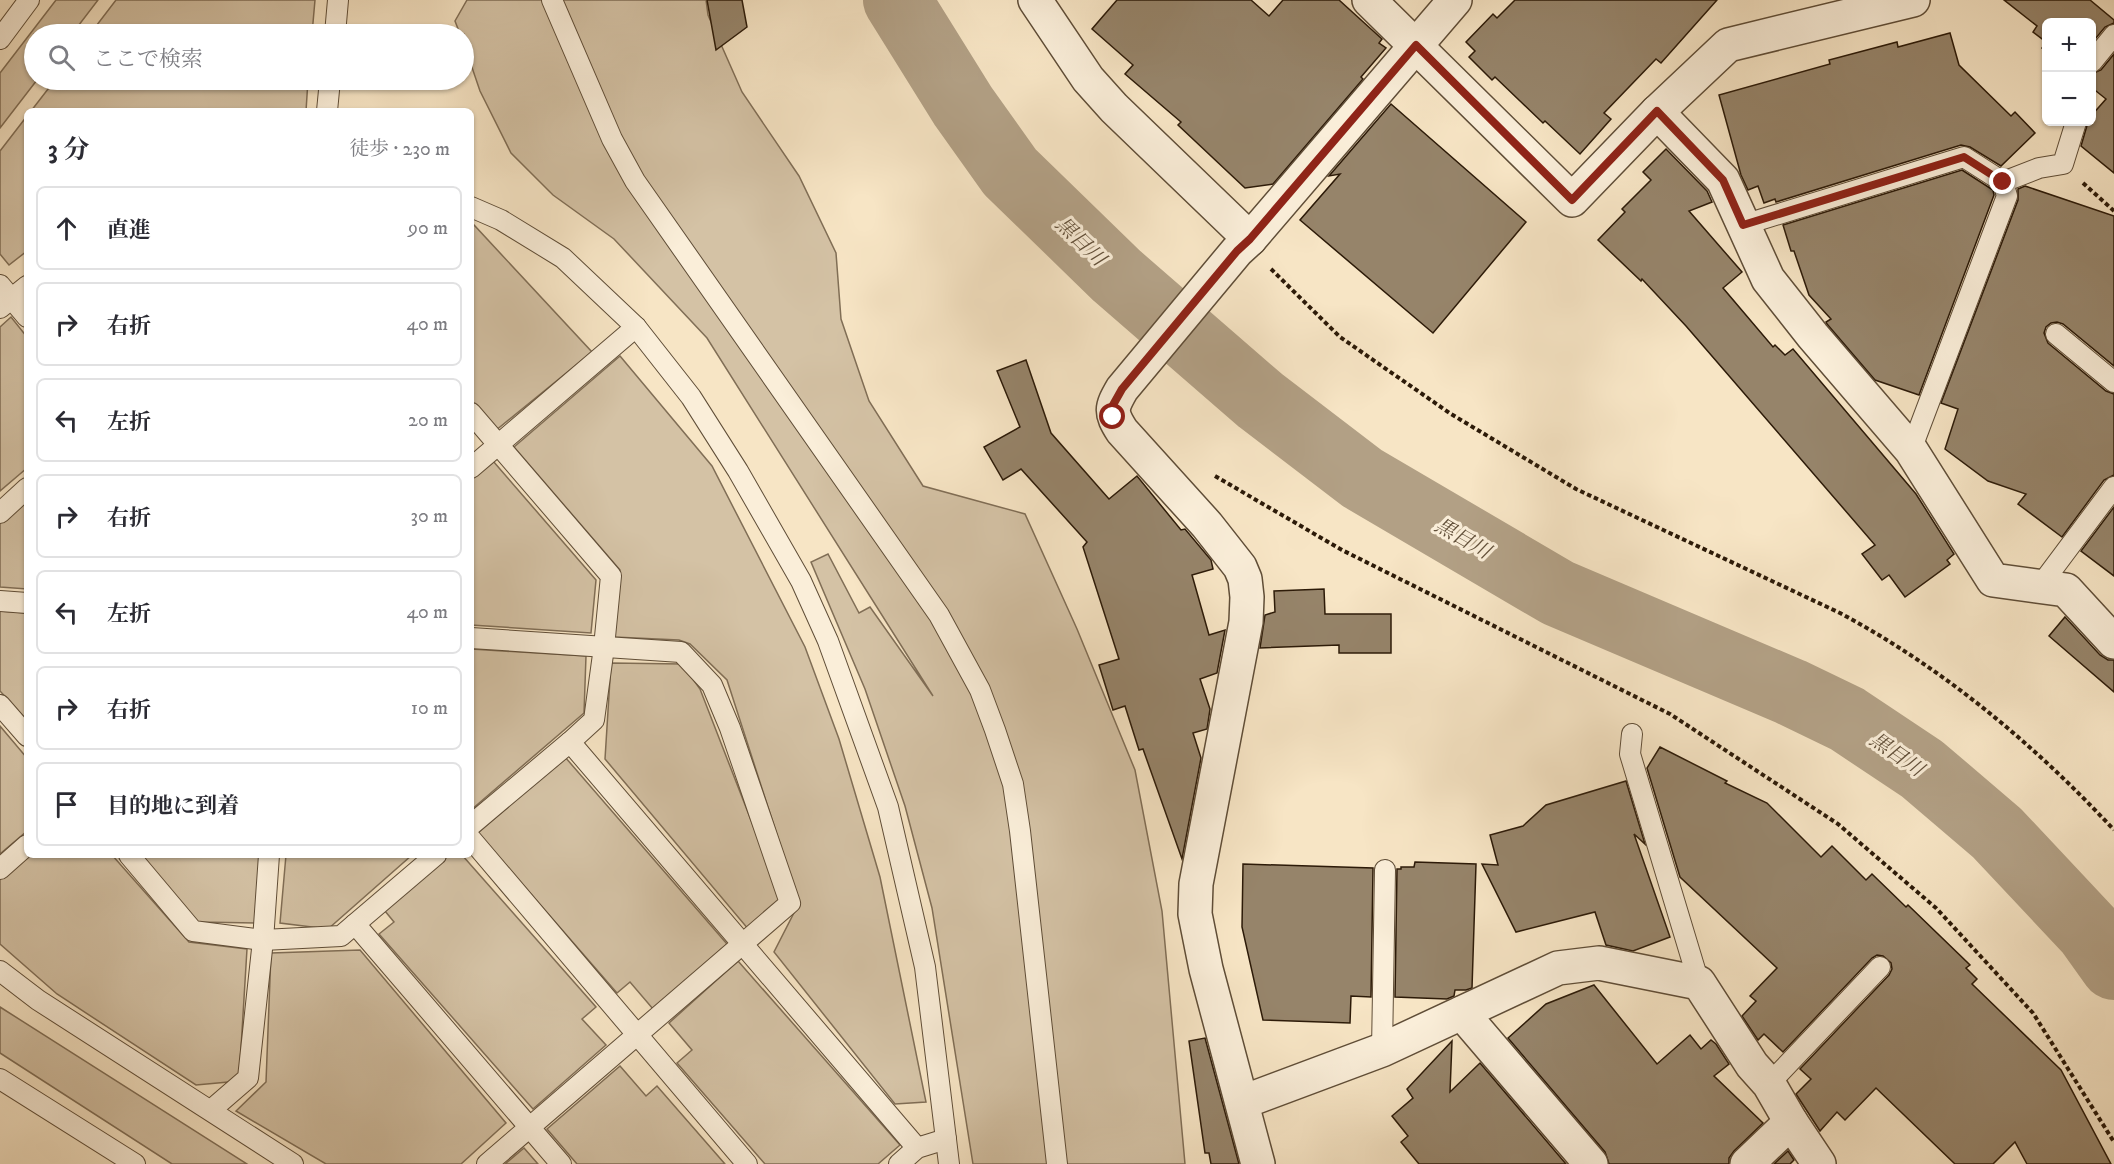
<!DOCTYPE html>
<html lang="ja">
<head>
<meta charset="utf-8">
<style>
  :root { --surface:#fff; --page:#f2f2f3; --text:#2b2b33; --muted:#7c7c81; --line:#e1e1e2 }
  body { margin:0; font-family:"IM FELL DW Pica","Noto Serif JP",serif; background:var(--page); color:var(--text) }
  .controls { position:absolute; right:18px; top:18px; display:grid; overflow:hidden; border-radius:9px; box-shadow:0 2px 4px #0004 }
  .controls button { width:54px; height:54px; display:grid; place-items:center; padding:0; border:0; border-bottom:2px solid var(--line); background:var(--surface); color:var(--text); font:30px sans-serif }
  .stop { position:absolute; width:18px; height:18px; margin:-14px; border:4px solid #8f2418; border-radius:50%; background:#fff }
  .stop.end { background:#8f2418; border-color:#fff; box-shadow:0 2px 6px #0008 }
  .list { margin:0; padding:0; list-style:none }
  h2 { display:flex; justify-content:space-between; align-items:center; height:78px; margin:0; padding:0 24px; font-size:26px }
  h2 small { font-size:20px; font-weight:400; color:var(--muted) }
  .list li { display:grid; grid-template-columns:39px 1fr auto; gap:18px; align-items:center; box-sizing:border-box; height:84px; margin:0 12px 12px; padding:0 12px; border:2px solid var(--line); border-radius:9px }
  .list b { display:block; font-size:22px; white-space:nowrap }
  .list em { font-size:20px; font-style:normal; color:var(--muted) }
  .icon { flex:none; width:33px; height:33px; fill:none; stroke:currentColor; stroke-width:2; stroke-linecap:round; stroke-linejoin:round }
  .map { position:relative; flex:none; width:2114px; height:1164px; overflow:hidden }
  .search { position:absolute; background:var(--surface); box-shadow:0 2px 4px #0004; left:24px; top:24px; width:450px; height:66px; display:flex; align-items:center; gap:15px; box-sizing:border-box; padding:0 21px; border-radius:33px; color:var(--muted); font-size:22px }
  .panel { position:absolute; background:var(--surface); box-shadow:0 2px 4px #0004; left:24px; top:108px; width:450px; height:750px; border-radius:9px }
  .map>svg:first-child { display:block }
  .green { fill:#d4c2a5; stroke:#806e56; stroke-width:1.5 }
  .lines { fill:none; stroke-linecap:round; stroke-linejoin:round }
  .river { stroke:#b2a085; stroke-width:68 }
  .building { fill:#96846a; stroke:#2c1a08; stroke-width:1.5 }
  .lane-casing { stroke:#5f4d37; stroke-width:22 }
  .street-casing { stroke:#5f4d37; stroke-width:36 }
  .path { stroke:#2c1a08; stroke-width:4; stroke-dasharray:4.5 3; stroke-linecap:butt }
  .lane { stroke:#faeed9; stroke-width:20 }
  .street { stroke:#faeed9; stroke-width:33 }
  .route { stroke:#8f2418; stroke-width:8 }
  .labels { text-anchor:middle; stroke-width:6; stroke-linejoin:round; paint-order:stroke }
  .water-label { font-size:20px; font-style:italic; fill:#62503a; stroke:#faeed9 }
</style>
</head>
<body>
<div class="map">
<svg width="2114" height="1164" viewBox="0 0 2114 1164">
  <rect width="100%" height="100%" fill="#f7e5c5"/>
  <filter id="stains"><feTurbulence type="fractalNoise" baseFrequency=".00333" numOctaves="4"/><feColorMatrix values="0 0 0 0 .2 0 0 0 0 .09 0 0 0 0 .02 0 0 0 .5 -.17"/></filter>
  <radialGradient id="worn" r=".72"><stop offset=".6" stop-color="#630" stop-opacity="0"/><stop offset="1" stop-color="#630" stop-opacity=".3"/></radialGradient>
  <g class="green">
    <path d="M 56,0 L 98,0 L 72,34 L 34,34 L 34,80 L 37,80 L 0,128 L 0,73 Z"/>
    <path d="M 116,0 L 315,0 L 312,34 L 90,34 Z"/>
    <path d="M 467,0 L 706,0 L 708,15 L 742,92 L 799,176 L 836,253 L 841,319 L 869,401 L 923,486 L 1025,514 L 1077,629 L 1135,770 L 1162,911 L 1185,1164 L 973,1164 L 932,908 L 905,806 L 865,689 L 811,562 L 828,554 L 859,613 L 870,607 L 933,696 L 707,338 L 614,239 L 553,195 L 511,153 L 480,91 L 464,44 L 464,34 L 460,34 L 455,21 Z"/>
    <path d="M 55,80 L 308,80 L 306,111 L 31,111 Z"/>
    <path d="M 27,116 L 27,251 L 9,265 L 0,254 L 0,151 Z"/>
    <path d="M 471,224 L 474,225 L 592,352 L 495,431 L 471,402 Z"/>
    <path d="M 11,317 L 27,337 L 27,468 L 0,491 L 0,327 Z"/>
    <path d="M 620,356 L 712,466 L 805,647 L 839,739 L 880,877 L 926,1102 L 895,1104 L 774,952 L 799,903 L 727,680 L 690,644 L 679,640 L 614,637 L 620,570 L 514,447 Z"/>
    <path d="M 493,461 L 596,580 L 591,633 L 471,625 L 471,479 Z"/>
    <path d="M 27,498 L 27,589 L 0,587 L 0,522 Z"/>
    <path d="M 0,611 L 27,613 L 27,721 L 0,691 Z"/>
    <path d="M 471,649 L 586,656 L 584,713 L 471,810 Z"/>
    <path d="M 611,663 L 682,664 L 700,689 L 782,900 L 749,930 L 605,759 Z"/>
    <path d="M 0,726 L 27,758 L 27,831 L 0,854 Z"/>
    <path d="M 565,757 L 727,944 L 653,1009 L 630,982 L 617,993 L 478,833 Z"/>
    <path d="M 27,855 L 112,855 L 189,942 L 247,949 L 239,1081 L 196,1085 L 57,994 L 0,944 L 0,879 Z"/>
    <path d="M 139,855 L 260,855 L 257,923 L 198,922 Z"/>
    <path d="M 286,855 L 412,855 L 328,929 L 280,923 Z"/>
    <path d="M 449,855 L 462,855 L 596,1007 L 582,1019 L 606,1045 L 533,1109 L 379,934 L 394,922 L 385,911 Z"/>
    <path d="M 360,950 L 506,1123 L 461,1164 L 326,1164 L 236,1111 L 266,1082 L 271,953 Z"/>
    <path d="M 738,961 L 900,1145 L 878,1164 L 765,1164 L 677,1063 L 692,1050 L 669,1023 Z"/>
    <path d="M 0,1007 L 247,1164 L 172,1164 L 0,1053 Z"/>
    <path d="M 620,1066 L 646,1096 L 657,1086 L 725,1164 L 577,1164 L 547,1129 Z"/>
    <path d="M 524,1148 L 538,1164 L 505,1164 Z"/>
  </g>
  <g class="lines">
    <path class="river" d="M 897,0 L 963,106 L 1010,172 L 1116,275 L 1260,400 L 1362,478 L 1558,593 L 1791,692 L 1847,719 L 1922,769 L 1997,833 L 2089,931 L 2114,966"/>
  </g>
  <g class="building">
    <path d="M 707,0 L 742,0 L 747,27 L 716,50 Z"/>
    <path d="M 1117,0 L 1251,0 L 1269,16 L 1283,0 L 1339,0 L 1382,39 L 1379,43 L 1386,48 L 1361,77 L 1363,79 L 1273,184 L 1245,188 L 1178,125 L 1181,122 L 1125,74 L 1133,65 L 1092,29 Z"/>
    <path d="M 1515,0 L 1717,0 L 1661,63 L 1656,59 L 1604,113 L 1611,119 L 1580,154 L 1545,121 L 1543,123 L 1495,77 L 1492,80 L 1469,57 L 1475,51 L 1466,42 L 1493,14 L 1497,18 Z"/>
    <path d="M 2004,0 L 2090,0 L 2114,20 L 2114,23 L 2105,27 L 2091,44 L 2091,22 L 2046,22 L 2046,51 L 2042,48 L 2046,42 L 2033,32 L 2037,26 Z"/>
    <path d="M 1950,33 L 1959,65 L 2011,116 L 2015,112 L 2035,133 L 2001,166 L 1970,147 L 1961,145 L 1776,202 L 1775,199 L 1764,203 L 1758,186 L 1748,190 L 1741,175 L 1719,95 L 1830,64 L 1829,60 L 1897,42 L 1898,47 Z"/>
    <path d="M 2114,54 L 2114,173 L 2081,146 L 2088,122 L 2091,122 L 2091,116 L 2106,99 L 2091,87 L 2091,74 L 2101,70 Z"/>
    <path d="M 1391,104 L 1526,222 L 1433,333 L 1300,220 L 1340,174 L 1329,176 Z"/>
    <path d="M 1666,149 L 1707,191 L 1712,202 L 1689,211 L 1742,272 L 1723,288 L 1773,347 L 1775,345 L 1785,355 L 1793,349 L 1916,494 L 1954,554 L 1947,560 L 1950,564 L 1905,597 L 1889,575 L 1882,580 L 1862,554 L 1875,545 L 1686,326 L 1642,279 L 1641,281 L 1598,240 L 1625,212 L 1622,209 L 1651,180 L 1643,172 Z"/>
    <path d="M 1962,170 L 1993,190 L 1994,195 L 1919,395 L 1875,380 L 1827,324 L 1826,322 L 1831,319 L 1809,295 L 1794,251 L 1791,251 L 1783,225 Z"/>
    <path d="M 2025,186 L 2114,216 L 2114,366 L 2063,324 L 2057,322 L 2051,323 L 2046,327 L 2044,333 L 2048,343 L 2106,391 L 2114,394 L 2114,475 L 2104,480 L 2062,537 L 2018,504 L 2026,494 L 1988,481 L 1945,449 L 1958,409 L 1941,403 L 2018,200 L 2018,189 Z"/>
    <path d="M 1026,360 L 1051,433 L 1109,499 L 1137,476 L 1181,530 L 1185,529 L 1211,560 L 1213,569 L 1192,575 L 1209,635 L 1225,630 L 1217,673 L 1200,679 L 1210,709 L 1207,729 L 1193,733 L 1201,758 L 1182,859 L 1143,749 L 1139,750 L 1125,706 L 1113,710 L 1099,665 L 1119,659 L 1083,547 L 1087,542 L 1021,469 L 1003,480 L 984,447 L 1020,427 L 997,371 Z"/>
    <path d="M 2114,507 L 2114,576 L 2081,551 Z"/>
    <path d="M 1324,589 L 1325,614 L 1391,614 L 1391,653 L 1339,653 L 1339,645 L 1260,648 L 1265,615 L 1275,612 L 1274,591 Z"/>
    <path d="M 2065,617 L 2100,655 L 2108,660 L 2114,660 L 2114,692 L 2049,636 Z"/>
    <path d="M 1660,747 L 1727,781 L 1725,783 L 1767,803 L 1821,857 L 1832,846 L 1866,880 L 1872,874 L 1906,907 L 1908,905 L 1970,965 L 1966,968 L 1977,979 L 1972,984 L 2061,1070 L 2111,1164 L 2027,1164 L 2015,1142 L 1993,1164 L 1955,1164 L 1876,1088 L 1845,1120 L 1837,1112 L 1820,1131 L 1796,1094 L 1811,1079 L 1800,1069 L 1889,975 L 1892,969 L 1891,963 L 1883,956 L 1877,955 L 1872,958 L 1783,1052 L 1764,1034 L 1758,1040 L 1742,1016 L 1756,1001 L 1750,996 L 1777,968 L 1680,877 L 1647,768 Z"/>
    <path d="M 1626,781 L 1645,844 L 1634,834 L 1670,937 L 1633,951 L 1606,945 L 1595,912 L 1516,932 L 1482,864 L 1498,865 L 1490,835 L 1523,826 L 1546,805 Z"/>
    <path d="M 1415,862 L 1476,864 L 1472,988 L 1466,990 L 1455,990 L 1454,996 L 1447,999 L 1395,997 L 1397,869 L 1401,869 L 1401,867 L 1414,867 Z"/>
    <path d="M 1243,864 L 1373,868 L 1371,997 L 1351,996 L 1350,1023 L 1263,1020 L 1242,927 Z"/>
    <path d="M 1594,985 L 1657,1064 L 1690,1035 L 1701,1049 L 1711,1040 L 1716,1044 L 1729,1064 L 1714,1076 L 1763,1123 L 1734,1151 L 1729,1158 L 1729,1164 L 1609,1164 L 1605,1152 L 1508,1038 L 1546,1004 Z"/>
    <path d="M 1205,1038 L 1239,1164 L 1211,1164 L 1209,1153 L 1205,1153 L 1189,1041 Z"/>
    <path d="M 1452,1041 L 1450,1092 L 1480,1063 L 1566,1164 L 1419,1164 L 1401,1142 L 1408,1136 L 1392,1116 L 1413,1098 L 1407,1089 Z"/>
    <path d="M 1788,1151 L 1794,1160 L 1790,1164 L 1774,1164 Z"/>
  </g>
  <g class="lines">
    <defs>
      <g id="lane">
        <path d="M 552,0 L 612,139 L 635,181 L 939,615 L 980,690 L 995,730 L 1013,784 L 1020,831 L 1057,1164"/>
        <path d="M 335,34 L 338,0"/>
        <path d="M 0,39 L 29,0"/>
        <path d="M 2092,62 L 2114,35"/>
        <path d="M 327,111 L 330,80"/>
        <path d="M 2003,182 L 2039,168 L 2063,164 L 2076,122"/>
        <path d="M 471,207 L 501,220 L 563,258 L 636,327 L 691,397 L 738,471 L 801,581 L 828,641 L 888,807 L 925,967 L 949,1164"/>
        <path d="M 1743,225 L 1964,157 L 2003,182 L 2007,196 L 1911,450"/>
        <path d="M 0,285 L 27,317"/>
        <path d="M 0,308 L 27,286"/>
        <path d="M 2056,334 L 2114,382"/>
        <path d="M 471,413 L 611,576 L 604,647 L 594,720 L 570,742"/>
        <path d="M 471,468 L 636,327"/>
        <path d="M 0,513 L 27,488"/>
        <path d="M 2040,586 L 2114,487"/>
        <path d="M 0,601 L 27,603"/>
        <path d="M 471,638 L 681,652 L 712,685 L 730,728 L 790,903 L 487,1164"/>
        <path d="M 0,705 L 27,736"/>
        <path d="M 1632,734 L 1630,754 L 1699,983"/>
        <path d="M 471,825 L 570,742 L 917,1148"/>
        <path d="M 471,839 L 747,1164"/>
        <path d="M 129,855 L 193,931 L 263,940 L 341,936 L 355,924"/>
        <path d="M 436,855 L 355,924 L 561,1164"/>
        <path d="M 0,869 L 27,845"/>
        <path d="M 0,971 L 38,1000 L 293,1164"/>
        <path d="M 1382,1050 L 1385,870"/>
        <path d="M 0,1079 L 135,1164"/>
        <path d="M 1769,1084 L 1880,967"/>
        <path d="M 211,1110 L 248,1078 L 263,940 L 269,855"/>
        <path d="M 899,1164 L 917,1148 L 946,1139"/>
      </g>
      <g id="street">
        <path d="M 1035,0 L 1088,79 L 1114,108 L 1250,239"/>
        <path d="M 1369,0 L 1572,200 L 1657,112 L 1723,180 L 1768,279 L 1813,336 L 1911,450 L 1993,580 L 2066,590 L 2114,642"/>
        <path d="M 1657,112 L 1728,45 L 1913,0"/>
        <path d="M 1462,1013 L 1591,1164"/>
        <path d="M 1243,1102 L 1382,1050 L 1558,968 L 1599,963 L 1699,983 L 1752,1065 L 1769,1084 L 1791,1122 L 1819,1164"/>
        <path d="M 1258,1164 L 1206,969 L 1195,914 L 1196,884 L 1246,622 L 1247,597 L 1245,579 L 1240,567 L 1207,525 L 1122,431 C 1110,412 1111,408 1122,389 L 1237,251 L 1250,239 L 1455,0"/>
        <path d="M 1747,1164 L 1791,1122"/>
      </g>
    </defs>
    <use href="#lane" class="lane-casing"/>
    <use href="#street" class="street-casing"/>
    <g class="path">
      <path d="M 2083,183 L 2114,211"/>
      <path d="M 1271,269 L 1340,337 L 1451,414 L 1576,489 L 1840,613 C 1943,668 2035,745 2114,830"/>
      <path d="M 1215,476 L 1342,550 L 1670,714 L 1838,824 L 1936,908 L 2033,1013 L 2114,1142"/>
    </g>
    <use href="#lane" class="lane"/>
    <use href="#street" class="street"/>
  </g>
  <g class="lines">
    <path class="route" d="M 1113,417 L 1113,405 L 1122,389 L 1237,251 L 1250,239 L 1416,45 L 1572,200 L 1657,111 L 1723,180 L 1743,225 L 1964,157 L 2003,182"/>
  </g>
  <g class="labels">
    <g class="water-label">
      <text transform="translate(1081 241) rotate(44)" y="7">黒目川</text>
      <text transform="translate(1463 538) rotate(30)" y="7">黒目川</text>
      <text transform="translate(1897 754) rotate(35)" y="7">黒目川</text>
    </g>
  </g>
  <rect width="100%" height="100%" filter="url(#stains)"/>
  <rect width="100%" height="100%" fill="url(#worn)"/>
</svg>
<div class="controls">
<button>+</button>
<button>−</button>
</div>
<div class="stop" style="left:1113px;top:417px"></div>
<div class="stop end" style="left:2003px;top:182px"></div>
<div class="search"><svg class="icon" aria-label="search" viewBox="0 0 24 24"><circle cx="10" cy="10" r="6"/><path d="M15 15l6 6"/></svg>ここで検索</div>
<section class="panel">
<h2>3 分<small>徒歩 · 230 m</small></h2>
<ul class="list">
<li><svg class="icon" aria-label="ahead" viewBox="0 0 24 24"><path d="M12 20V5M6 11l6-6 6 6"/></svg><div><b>直進</b></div><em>90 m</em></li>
<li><svg class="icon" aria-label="right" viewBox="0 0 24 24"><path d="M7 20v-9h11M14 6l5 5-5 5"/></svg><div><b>右折</b></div><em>40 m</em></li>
<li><svg class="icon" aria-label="left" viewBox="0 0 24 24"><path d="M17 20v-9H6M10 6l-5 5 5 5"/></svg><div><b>左折</b></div><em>20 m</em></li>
<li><svg class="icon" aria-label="right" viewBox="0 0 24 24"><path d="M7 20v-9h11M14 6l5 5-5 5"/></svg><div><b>右折</b></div><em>30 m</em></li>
<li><svg class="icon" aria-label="left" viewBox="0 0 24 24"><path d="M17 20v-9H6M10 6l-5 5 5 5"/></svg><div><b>左折</b></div><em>40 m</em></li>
<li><svg class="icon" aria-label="right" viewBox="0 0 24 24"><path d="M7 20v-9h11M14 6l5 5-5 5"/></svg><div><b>右折</b></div><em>10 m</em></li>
<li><svg class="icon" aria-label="arrive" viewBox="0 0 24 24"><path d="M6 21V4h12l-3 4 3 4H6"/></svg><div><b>目的地に到着</b></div></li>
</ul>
</section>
</div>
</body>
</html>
